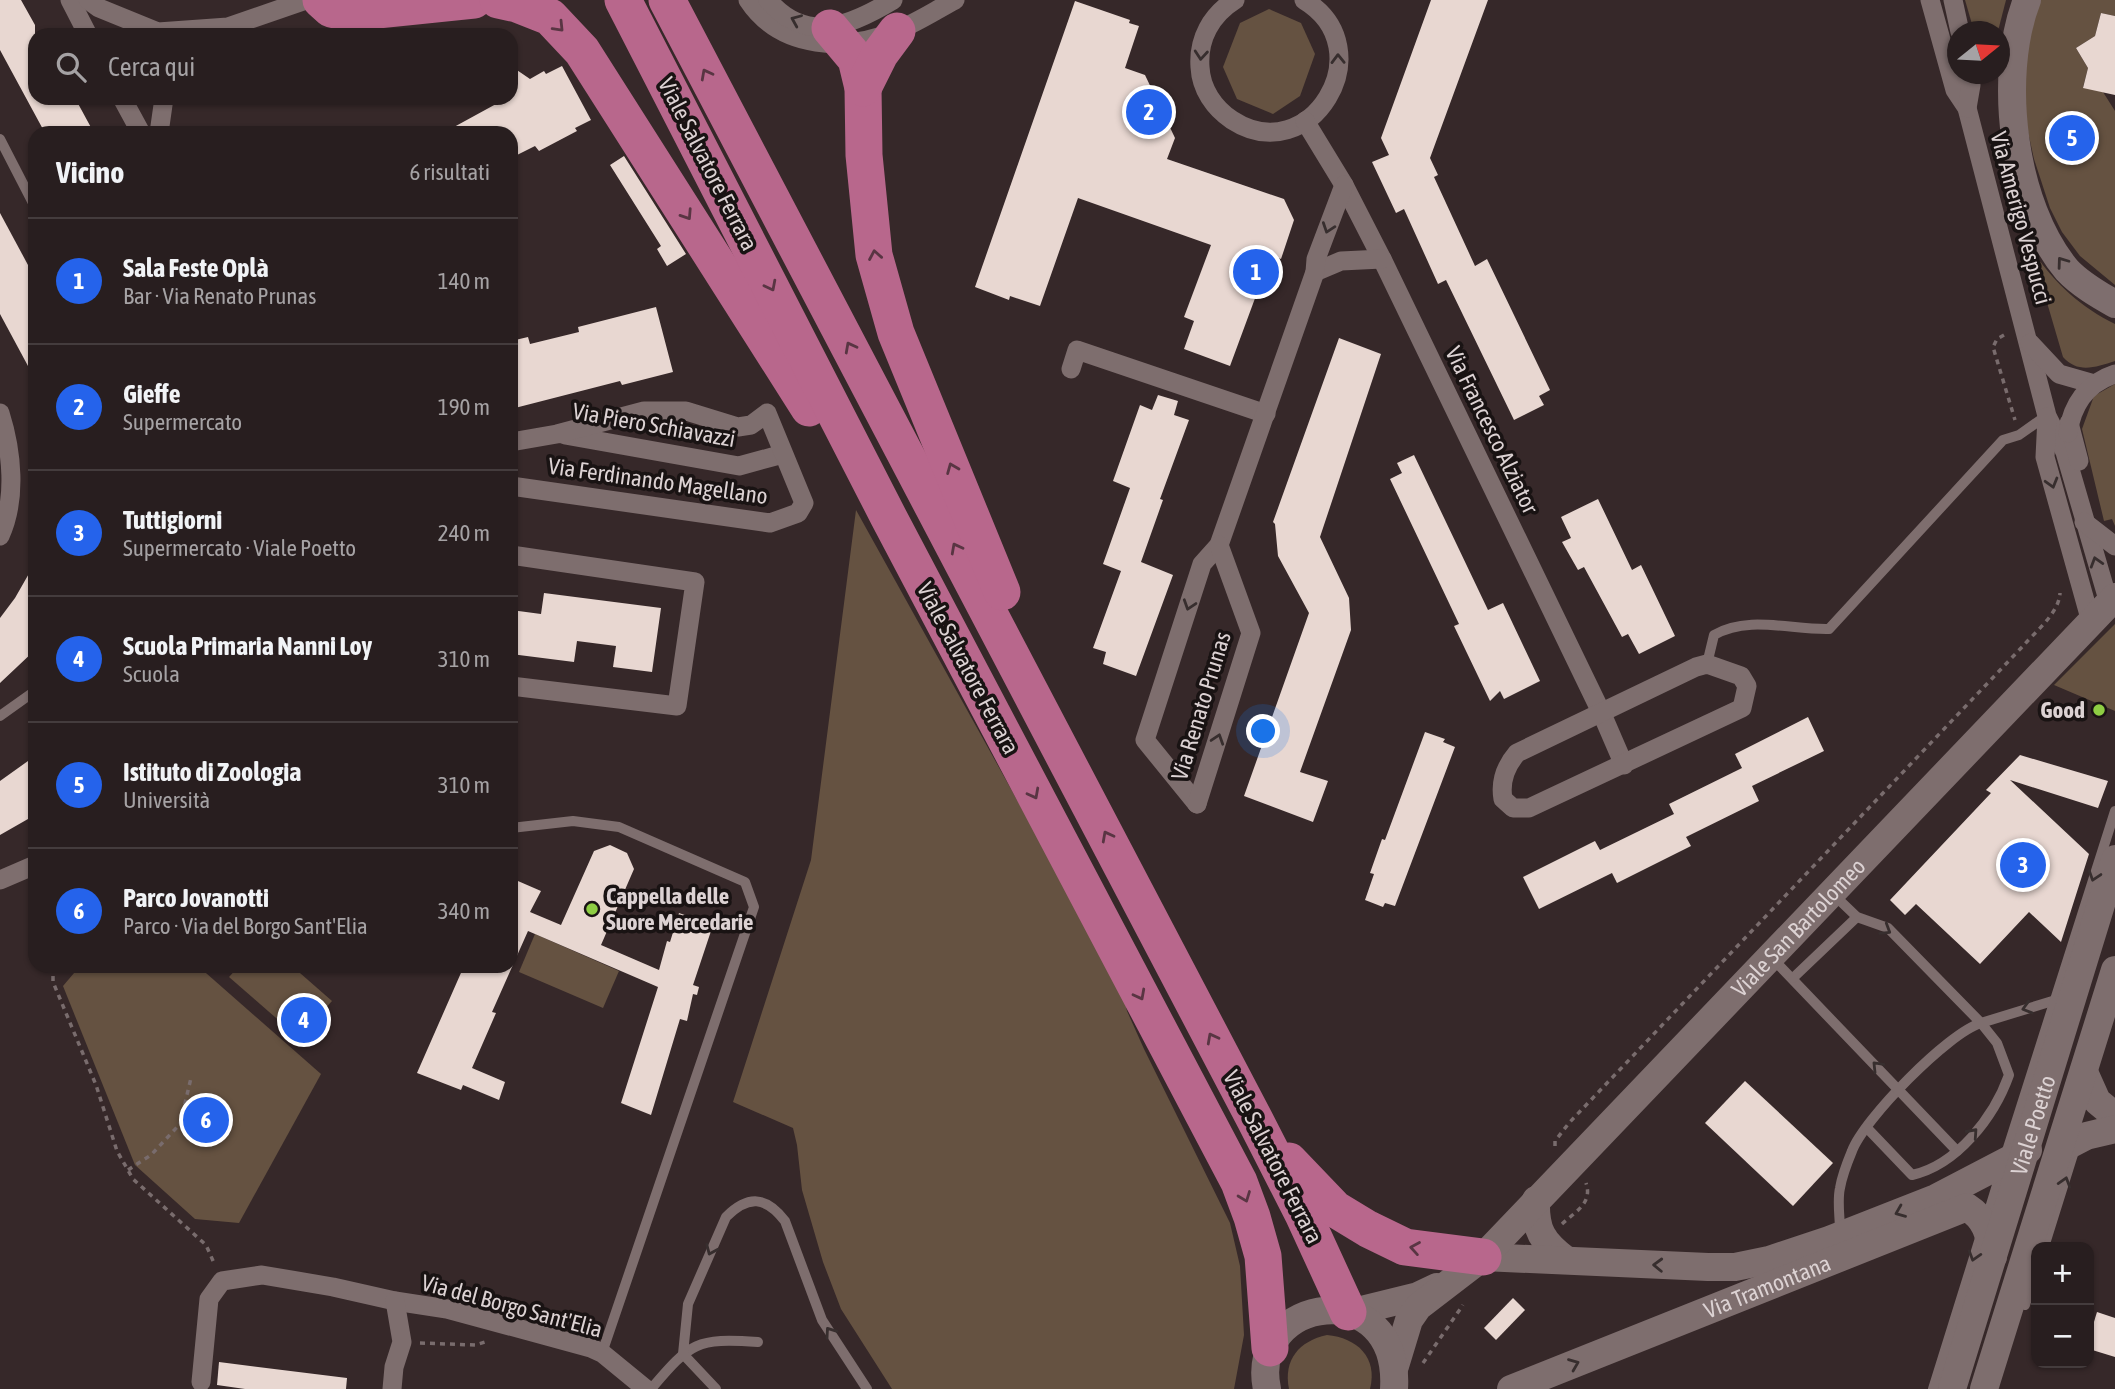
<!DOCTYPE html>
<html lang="it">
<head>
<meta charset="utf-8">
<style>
  :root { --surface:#281e1f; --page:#302728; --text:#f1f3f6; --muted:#a5a2a4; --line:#443c3d; --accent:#2563eb }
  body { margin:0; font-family:"Asap Condensed",sans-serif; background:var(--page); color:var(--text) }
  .controls { position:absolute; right:21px; bottom:21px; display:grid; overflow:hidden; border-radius:14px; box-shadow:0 2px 5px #0004 }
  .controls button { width:63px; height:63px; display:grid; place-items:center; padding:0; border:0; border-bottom:2px solid var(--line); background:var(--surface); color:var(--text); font:35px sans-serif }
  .compass { position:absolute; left:1947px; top:21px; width:63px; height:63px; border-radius:50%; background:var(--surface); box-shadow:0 2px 5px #0004; rotate:72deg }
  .you { position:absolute; left:1264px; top:732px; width:24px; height:24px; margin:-18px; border:5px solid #fff; border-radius:50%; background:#1a73e8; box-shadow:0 0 0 10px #1a73e833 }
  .badge { display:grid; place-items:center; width:46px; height:46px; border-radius:50%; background:var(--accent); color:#fff; font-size:23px; font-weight:700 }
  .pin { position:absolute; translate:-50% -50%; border:4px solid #fff; box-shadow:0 2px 7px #0006 }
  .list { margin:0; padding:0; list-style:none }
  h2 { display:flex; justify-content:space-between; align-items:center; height:91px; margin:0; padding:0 28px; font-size:30px }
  h2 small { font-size:23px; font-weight:400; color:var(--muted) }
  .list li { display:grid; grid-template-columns:46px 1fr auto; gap:21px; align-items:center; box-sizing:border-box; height:126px; padding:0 28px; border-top:2px solid var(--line) }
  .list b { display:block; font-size:26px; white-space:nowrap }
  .list p { margin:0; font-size:23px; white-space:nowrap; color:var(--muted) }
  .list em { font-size:23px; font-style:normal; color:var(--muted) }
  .icon { flex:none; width:38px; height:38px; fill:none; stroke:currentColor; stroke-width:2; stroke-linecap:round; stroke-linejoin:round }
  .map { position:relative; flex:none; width:2115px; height:1389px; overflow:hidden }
  .search { position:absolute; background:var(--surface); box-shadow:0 2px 5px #0004; left:28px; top:28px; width:490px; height:77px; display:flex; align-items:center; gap:18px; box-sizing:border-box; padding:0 24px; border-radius:21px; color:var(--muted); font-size:26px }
  .panel { position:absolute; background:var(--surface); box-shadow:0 2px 5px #0004; left:28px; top:126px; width:490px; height:847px; border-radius:21px }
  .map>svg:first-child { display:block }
  .green { fill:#655241 }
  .building { fill:#e8d7d1 }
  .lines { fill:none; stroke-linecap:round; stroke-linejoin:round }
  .path { stroke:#796c6d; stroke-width:3.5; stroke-dasharray:5 5; stroke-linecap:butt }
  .lane { stroke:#7e6e6e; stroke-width:10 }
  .street { stroke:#7e6e6e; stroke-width:19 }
  .secondary { stroke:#7e6e6e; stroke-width:28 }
  .highway { stroke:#b8678c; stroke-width:37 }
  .oneway { stroke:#372e2e }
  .oneway2 { stroke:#593543 }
  .poi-dot { fill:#8ece43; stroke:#191313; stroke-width:2.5 }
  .labels { text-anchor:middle; stroke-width:7; stroke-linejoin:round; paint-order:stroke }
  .street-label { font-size:23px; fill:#dcd2d3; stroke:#191313 }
  .poi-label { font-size:23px; font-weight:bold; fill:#dcd2d3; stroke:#191313; text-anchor:end }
</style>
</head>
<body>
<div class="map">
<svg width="2115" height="1389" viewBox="0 0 2115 1389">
  <rect width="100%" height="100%" fill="#362829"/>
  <g class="green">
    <path d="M 1965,0 L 2006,0 L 1998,31 L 1974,31 Z"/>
    <path d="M 2036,0 L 2115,0 L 2115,16 L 2101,13 L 2095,36 L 2076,48 L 2088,68 L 2083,87 L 2103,92 L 2115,111 L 2115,285 L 2080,256 L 2062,232 L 2050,208 L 2034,159 L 2025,118 L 2027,27 Z"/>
    <path d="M 1269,9 L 1301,23 L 1315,54 L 1300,96 L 1273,114 L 1237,99 L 1223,67 L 1240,23 Z"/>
    <path d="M 2031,248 C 2053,282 2079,306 2115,324 L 2115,361 C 2096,367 2078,374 2063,357 Z"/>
    <path d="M 2115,384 L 2115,526 L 2112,519 L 2104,521 L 2082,429 L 2094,396 Z"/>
    <path d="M 856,510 L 1122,989 L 1127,1011 L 1144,1049 L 1230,1223 L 1240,1266 L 1244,1335 L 1234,1389 L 892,1389 L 841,1309 L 823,1262 L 802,1190 L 797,1145 L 793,1128 L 733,1102 L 811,860 Z"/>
    <path d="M 2115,624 L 2115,711 L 2054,685 Z"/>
    <path d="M 535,934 L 619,971 L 603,1008 L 519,972 Z"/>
    <path d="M 80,966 L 198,966 L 321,1074 L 239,1223 L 195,1219 L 135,1165 L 63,986 Z"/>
    <path d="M 239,966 L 292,966 L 332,1001 L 299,1038 L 229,977 Z"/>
    <path d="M 1327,1335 C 1357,1338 1378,1357 1370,1389 L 1289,1389 C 1283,1360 1299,1341 1327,1335 Z"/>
  </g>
  <g class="building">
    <path d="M 0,0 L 21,0 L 35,25 L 35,98 L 75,98 L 94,133 L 45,133 L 0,50 Z"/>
    <path d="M 1431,0 L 1488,0 L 1430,158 L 1438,175 L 1434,177 L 1475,266 L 1487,259 L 1550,390 L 1539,396 L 1544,405 L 1514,420 L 1446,280 L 1438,284 L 1404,209 L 1396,213 L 1372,162 L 1389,155 L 1381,138 Z"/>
    <path d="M 1075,1 L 1130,20 L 1129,23 L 1139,26 L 1125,68 L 1145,75 L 1175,138 L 1167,159 L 1284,199 L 1294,220 L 1281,259 L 1271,255 L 1230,366 L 1184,349 L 1194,321 L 1184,317 L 1211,245 L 1078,198 L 1040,306 L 1010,296 L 1009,300 L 975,287 Z"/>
    <path d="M 2101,13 L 2115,16 L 2115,95 L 2083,88 L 2088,68 L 2076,48 L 2095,36 Z"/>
    <path d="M 511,66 L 530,79 L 544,71 L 546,74 L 562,66 L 591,120 L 575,128 L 577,131 L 539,151 L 535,146 L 511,158 L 511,133 L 443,133 L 507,98 L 511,98 Z"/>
    <path d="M 624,156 L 686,254 L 667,266 L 657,249 L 661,246 L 610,165 Z"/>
    <path d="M 0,213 L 35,278 L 35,379 L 0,314 Z"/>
    <path d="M 656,307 L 673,372 L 622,385 L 620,381 L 511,409 L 511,341 L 528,337 L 530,344 L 579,332 L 578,327 Z"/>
    <path d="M 1339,338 L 1381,354 L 1320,537 L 1349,598 L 1351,630 L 1300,772 L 1328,781 L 1313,822 L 1244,796 L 1309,613 L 1278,556 L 1275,524 L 1273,522 Z"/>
    <path d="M 1158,395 L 1178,401 L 1174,415 L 1189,420 L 1160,499 L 1163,500 L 1141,562 L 1173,575 L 1136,676 L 1103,664 L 1106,652 L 1093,648 L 1121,571 L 1103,564 L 1130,488 L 1113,481 L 1140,405 L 1152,410 Z"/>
    <path d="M 1414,455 L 1488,610 L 1503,603 L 1540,681 L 1504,699 L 1500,691 L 1490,701 L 1454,626 L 1459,624 L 1390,479 L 1402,473 L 1397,463 Z"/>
    <path d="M 1598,499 L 1632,570 L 1641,565 L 1675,636 L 1639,654 L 1628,634 L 1622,637 L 1584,567 L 1578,570 L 1562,542 L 1571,538 L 1561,517 Z"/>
    <path d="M 35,563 L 35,650 L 0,683 L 0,618 L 15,598 Z"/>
    <path d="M 544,593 L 661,608 L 652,672 L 613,667 L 616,646 L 577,641 L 574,662 L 511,654 L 511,610 L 541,614 Z"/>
    <path d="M 1808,717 L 1824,751 L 1752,786 L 1759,801 L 1686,837 L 1691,846 L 1617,883 L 1612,873 L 1539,909 L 1523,877 L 1595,841 L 1600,850 L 1674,814 L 1669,804 L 1742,768 L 1735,754 Z"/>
    <path d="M 1425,732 L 1445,739 L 1443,742 L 1455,747 L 1395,906 L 1385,903 L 1383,907 L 1365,900 L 1374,874 L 1370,873 L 1382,839 L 1385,840 Z"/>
    <path d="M 2020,755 L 2108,781 L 2098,808 L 2010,780 L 2089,854 L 2061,942 L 2029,912 L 1980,964 L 1916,904 L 1905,915 L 1890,900 L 1991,793 L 1986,790 Z"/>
    <path d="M 35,756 L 35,815 L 0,835 L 0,781 Z"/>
    <path d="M 610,845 L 627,853 L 634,869 L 601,945 L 659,970 L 667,941 L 670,942 L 679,913 L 713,925 L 693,985 L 699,987 L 697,995 L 693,994 L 687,1021 L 680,1019 L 651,1115 L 621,1103 L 658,987 L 528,931 L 492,1012 L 496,1013 L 472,1068 L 505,1082 L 499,1100 L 463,1085 L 461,1090 L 417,1073 L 464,966 L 511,966 L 511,878 L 541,891 L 530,912 L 561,925 L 594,851 Z"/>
    <path d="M 1745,1081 L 1833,1163 L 1793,1206 L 1705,1123 Z"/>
    <path d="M 1513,1298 L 1525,1310 L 1496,1340 L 1484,1328 Z"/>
    <path d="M 2097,1312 L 2115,1318 L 2115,1357 L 2089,1349 L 2089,1338 Z"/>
    <path d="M 219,1362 L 347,1378 L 346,1389 L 245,1389 L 217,1385 Z"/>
  </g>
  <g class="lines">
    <g class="path">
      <path d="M 2004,335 L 1997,339 L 1993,347 L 2015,420"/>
      <path d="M 53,966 L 53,982 L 96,1085 L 117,1151 L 133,1179 L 206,1245 L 214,1263"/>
      <path d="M 1555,1146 L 1555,1141 L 1569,1123 L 2023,646 C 2036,631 2059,613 2060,593"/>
      <path d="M 128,1170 L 151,1155 L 180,1124 L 191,1078"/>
      <path d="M 1562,1224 C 1575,1212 1593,1203 1586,1183"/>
      <path d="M 420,1343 L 475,1345 L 485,1342"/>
      <path d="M 1423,1363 L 1463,1305"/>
    </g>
    <g class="lane">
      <path d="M 0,139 L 35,207"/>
      <path d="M 1707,664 L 1714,635 C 1748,615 1791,630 1829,629 L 2003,440 L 2019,435 L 2046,416"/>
      <path d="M 0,716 L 35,691"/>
      <path d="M 511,828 L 573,821 L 619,827 L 745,882 L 754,907 L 602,1353"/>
      <path d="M 1834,895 L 1857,917 L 1888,928 L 1981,1023 C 1948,1033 1864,1119 1852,1151 C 1847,1163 1842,1176 1840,1188 C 1837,1201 1840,1217 1840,1231"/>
      <path d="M 1771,957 L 1957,1151"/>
      <path d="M 1793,978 L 1857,917"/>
      <path d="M 1867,1128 L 1912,1175 C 1957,1165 1994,1117 2009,1075 L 1997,1043 L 1981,1023 L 2059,999"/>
      <path d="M 2006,1154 L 2115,811"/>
      <path d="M 1986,1221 L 2001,1172"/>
      <path d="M 2044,1247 L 2075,1148"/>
      <path d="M 2025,1305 L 2036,1270"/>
      <path d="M 651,1389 C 691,1342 696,1338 758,1342"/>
      <path d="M 716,1389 L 683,1354 L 688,1304 L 726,1217 C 748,1195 766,1196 785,1221 L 822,1320 L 867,1389"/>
      <path d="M 1933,1389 L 1981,1235"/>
    </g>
    <g class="street">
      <path d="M 70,0 L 88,35"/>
      <path d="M 88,0 L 99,8 L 158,32 L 228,27 L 306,0"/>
      <path d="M 748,0 C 781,50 847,52 898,30 C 918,22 936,10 955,0"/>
      <path d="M 768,0 C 806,45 850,26 893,0"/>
      <path d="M 1235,0 C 1211,15 1198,39 1200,67 C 1201,89 1214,108 1232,120 C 1310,171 1385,49 1304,0"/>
      <path d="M 1930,0 L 1955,90 L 1967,108 L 2047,416 L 2065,452 L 2109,603"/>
      <path d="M 1953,0 L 1960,32"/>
      <path d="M 122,98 L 141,133"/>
      <path d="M 1967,108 L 1971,85 L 1969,74"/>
      <path d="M 1305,121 L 1344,185 L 1382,259 L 1602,714 L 1624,765"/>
      <path d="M 159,133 L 164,98"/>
      <path d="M 1315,272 L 1341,261 L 1382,259"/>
      <path d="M 2030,343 L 2059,374 L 2094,384"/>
      <path d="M 1071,369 L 1077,350 L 1266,414"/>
      <path d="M 0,413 C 12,451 17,499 0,536"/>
      <path d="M 2047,417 L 2045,457 L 2091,622"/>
      <path d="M 2069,423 L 2079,461"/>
      <path d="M 2068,433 C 2072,405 2087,383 2115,374"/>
      <path d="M 565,435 L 739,466 L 783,454"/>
      <path d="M 511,442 L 557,434 L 644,411 L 686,411 L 738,427 L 751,425 L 767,413 L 804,503 L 798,513 L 770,523 L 511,486"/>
      <path d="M 2084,522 L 2115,546"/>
      <path d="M 511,555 L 695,582 L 677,706 L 511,686"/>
      <path d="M 1707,664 L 1741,676 L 1747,686 L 1742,708 L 1529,808 L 1513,808 L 1503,799 C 1500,782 1505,767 1517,753 L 1696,667 Z"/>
      <path d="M 1197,804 L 1145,740 L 1202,564 L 1219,545 L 1315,272 L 1316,259 L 1344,185"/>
      <path d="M 1197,804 L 1251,633 L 1219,545"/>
      <path d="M 0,880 L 35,865"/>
      <path d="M 201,1382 L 209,1299 L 222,1281 L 262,1275 L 333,1287 L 395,1301 L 447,1309 L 591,1348 L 602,1353 L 646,1389"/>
      <path d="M 392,1389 L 394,1367 L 402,1342 L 395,1301"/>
    </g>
    <g class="secondary">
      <path d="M 2027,0 C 1997,77 2013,206 2067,270 C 2080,284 2099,295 2115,304"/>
      <path d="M 2084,1072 L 2097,1101 L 2115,1116"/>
      <path d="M 2061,1149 L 2086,1136 L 2115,1129"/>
      <path d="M 1536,1200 C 1535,1230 1542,1242 1566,1260"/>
      <path d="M 1483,1257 L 1708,1267 L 1735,1267 L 1769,1260 L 1829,1240 L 1936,1198 L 2028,1150"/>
      <path d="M 1353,1312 L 1418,1296 L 1437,1287"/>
      <path id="s1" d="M 1395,1366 L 1409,1320 L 1418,1307 L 1483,1257 L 2115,597"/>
      <path d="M 1267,1389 C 1247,1296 1401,1273 1394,1389"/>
      <path id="s2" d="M 1511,1389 L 1967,1207 C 1987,1220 1989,1234 1993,1257"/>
      <path id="s3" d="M 1952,1389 L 2115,859"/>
      <path d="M 1984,1389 L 2115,970"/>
    </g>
    <g class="highway">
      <path d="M 321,0 L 331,9 L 348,13 L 474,0"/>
      <path d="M 498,0 L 517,4 L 550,17 L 582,51 L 809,408"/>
      <path d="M 623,0 L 888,516 L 1239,1182 L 1252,1217 L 1263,1256 L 1270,1348"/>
      <path d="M 667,0 L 1255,1120 L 1303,1214 L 1348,1312"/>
      <path d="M 830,28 L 856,59 L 863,88 L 864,155 L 874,255 L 896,333 L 1002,592"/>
      <path d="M 863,88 L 880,54 L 897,31"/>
      <path d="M 1289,1161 L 1335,1209 L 1368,1229 L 1405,1247 L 1483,1257"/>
    </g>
  </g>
  <defs><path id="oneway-chevron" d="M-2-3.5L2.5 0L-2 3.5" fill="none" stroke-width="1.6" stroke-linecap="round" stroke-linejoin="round" transform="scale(1.75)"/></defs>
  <g class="oneway">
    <use href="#oneway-chevron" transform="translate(796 20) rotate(-157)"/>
    <use href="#oneway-chevron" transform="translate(1201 55) rotate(95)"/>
    <use href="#oneway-chevron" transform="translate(1338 59) rotate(-91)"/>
    <use href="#oneway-chevron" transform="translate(1328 228) rotate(109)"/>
    <use href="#oneway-chevron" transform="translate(2062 262) rotate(-126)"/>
    <use href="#oneway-chevron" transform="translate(2052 483) rotate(74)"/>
    <use href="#oneway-chevron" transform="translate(2096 562) rotate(-107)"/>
    <use href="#oneway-chevron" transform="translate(1189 605) rotate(108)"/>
    <use href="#oneway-chevron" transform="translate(1218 739) rotate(-72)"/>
    <use href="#oneway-chevron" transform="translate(2094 876) rotate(108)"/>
    <use href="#oneway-chevron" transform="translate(1886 930) rotate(32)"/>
    <use href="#oneway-chevron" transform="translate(2027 1008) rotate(164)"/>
    <use href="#oneway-chevron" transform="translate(1877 1066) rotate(-134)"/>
    <use href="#oneway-chevron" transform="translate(1973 1133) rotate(-48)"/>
    <use href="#oneway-chevron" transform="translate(2065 1182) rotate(-73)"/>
    <use href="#oneway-chevron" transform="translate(1900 1212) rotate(158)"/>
    <use href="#oneway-chevron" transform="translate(711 1250) rotate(113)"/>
    <use href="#oneway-chevron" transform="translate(1974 1256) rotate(107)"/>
    <use href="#oneway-chevron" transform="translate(1658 1265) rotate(-178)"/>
    <use href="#oneway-chevron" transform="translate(830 1332) rotate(-125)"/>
    <use href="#oneway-chevron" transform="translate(1574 1364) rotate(-22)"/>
  </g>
  <g class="oneway2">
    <use href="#oneway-chevron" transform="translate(559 27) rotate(46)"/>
    <use href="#oneway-chevron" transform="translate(706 74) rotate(-118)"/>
    <use href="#oneway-chevron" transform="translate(687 215) rotate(57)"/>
    <use href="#oneway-chevron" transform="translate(875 255) rotate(-100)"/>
    <use href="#oneway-chevron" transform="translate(771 286) rotate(63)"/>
    <use href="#oneway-chevron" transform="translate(850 347) rotate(-118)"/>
    <use href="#oneway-chevron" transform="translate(952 468) rotate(-112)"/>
    <use href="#oneway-chevron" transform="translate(956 548) rotate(-118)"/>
    <use href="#oneway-chevron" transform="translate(1034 794) rotate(62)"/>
    <use href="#oneway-chevron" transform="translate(1107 836) rotate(-118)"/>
    <use href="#oneway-chevron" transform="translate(1140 995) rotate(62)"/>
    <use href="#oneway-chevron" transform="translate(1212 1038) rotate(-118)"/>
    <use href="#oneway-chevron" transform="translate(1245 1197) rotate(69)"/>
    <use href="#oneway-chevron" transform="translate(1415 1248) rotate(-170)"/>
  </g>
  <g class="poi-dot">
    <circle cx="2099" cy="710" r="7"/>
    <circle cx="592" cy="909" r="7"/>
  </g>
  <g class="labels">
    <g class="street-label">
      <text transform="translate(708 164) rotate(63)" y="8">Viale Salvatore Ferrara</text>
      <text transform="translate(2021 218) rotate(75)" y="8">Via Amerigo Vespucci</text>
      <text transform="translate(654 425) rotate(10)" y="8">Via Piero Schiavazzi</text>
      <text transform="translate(1492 430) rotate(64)" y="8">Via Francesco Alziator</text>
      <text transform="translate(658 481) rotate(8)" y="8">Via Ferdinando Magellano</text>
      <text transform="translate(968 668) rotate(62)" y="8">Viale Salvatore Ferrara</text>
      <text transform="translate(1201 706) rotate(-73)" y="8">Via Renato Prunas</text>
      <text dy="8" stroke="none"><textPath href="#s1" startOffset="602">Viale San Bartolomeo</textPath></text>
      <text dy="8" stroke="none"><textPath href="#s3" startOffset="276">Viale Poetto</textPath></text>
      <text transform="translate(1273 1157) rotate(63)" y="8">Viale Salvatore Ferrara</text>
      <text dy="8" stroke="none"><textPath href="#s2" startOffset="276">Via Tramontana</textPath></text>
      <text transform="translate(512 1306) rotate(15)" y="8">Via del Borgo Sant'Elia</text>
    </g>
    <g class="poi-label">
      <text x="2085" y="718">Good</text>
      <text x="606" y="904" text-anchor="start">Cappella delle<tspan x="606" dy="26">Suore Mercedarie</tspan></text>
    </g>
  </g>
</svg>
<div class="controls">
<button>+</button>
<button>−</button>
</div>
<svg class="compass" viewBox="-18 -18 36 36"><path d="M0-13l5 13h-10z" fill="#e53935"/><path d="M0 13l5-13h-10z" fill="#a5a2a4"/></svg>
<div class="you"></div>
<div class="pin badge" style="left:1256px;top:272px">1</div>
<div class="pin badge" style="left:1149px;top:112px">2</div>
<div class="pin badge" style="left:2023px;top:865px">3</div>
<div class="pin badge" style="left:304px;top:1020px">4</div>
<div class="pin badge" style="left:2072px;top:138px">5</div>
<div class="pin badge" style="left:206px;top:1120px">6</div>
<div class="search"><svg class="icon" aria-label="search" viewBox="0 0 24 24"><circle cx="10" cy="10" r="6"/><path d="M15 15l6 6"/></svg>Cerca qui</div>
<section class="panel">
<h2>Vicino<small>6 risultati</small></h2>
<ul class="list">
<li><span class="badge">1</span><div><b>Sala Feste Oplà</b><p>Bar · Via Renato Prunas</p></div><em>140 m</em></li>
<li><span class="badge">2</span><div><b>Gieffe</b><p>Supermercato</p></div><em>190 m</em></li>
<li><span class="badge">3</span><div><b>Tuttigiorni</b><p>Supermercato · Viale Poetto</p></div><em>240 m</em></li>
<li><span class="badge">4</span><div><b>Scuola Primaria Nanni Loy</b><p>Scuola</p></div><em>310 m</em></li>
<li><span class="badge">5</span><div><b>Istituto di Zoologia</b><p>Università</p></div><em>310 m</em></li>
<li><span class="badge">6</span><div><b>Parco Jovanotti</b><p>Parco · Via del Borgo Sant'Elia</p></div><em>340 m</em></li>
</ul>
</section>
</div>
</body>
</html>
